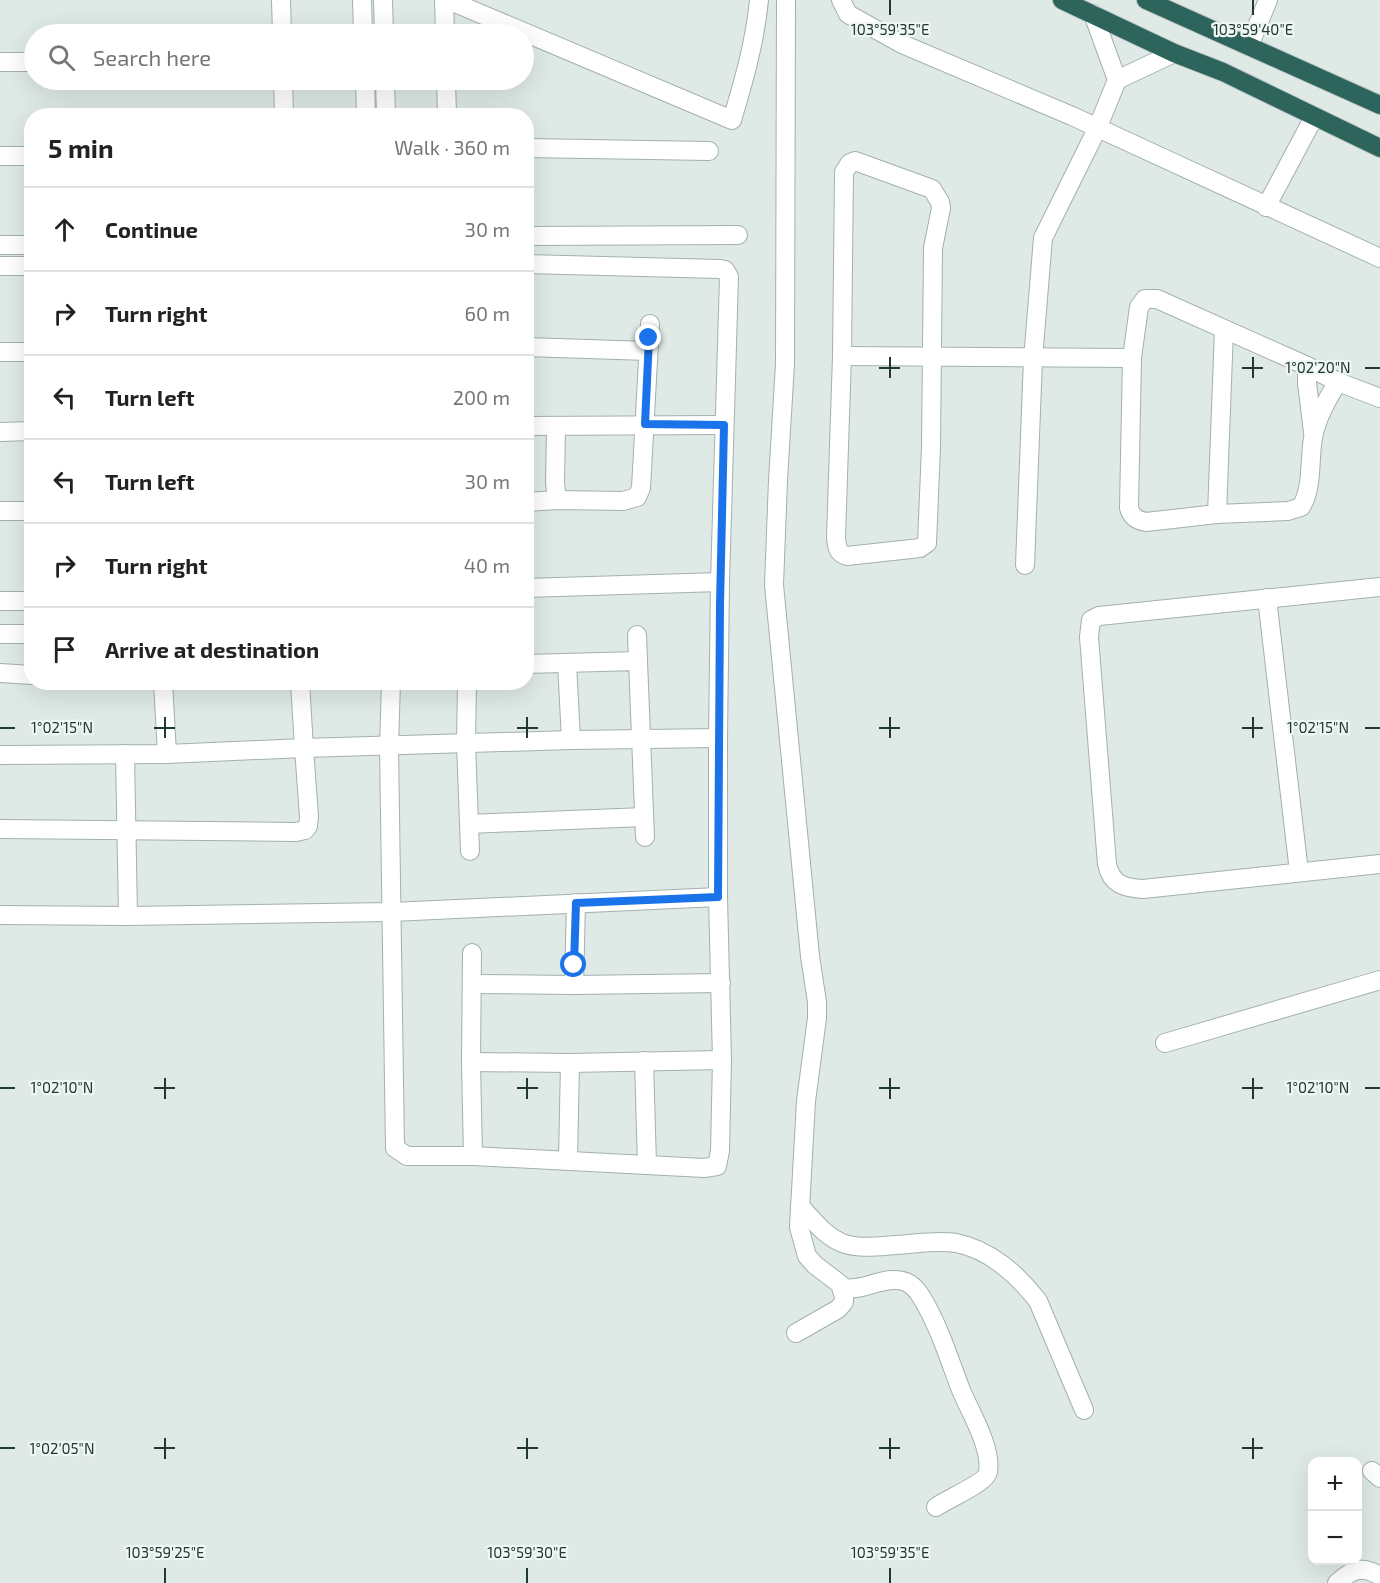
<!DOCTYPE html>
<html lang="en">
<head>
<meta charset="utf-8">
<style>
  :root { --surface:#fff; --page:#f6f6f6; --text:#222; --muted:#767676; --line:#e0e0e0 }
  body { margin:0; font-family:"Exo 2",sans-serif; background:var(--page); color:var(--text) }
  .controls { position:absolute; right:18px; bottom:18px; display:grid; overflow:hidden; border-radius:12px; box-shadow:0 6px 24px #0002 }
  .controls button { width:54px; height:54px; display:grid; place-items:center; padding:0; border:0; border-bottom:2px solid var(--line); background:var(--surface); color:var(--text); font:30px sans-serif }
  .stop { position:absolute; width:18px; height:18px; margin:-14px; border:4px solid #1a73e8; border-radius:50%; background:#fff }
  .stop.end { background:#1a73e8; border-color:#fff; box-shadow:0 2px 6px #0008 }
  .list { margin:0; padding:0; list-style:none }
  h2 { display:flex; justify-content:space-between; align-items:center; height:78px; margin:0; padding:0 24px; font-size:26px }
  h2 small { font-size:20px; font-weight:400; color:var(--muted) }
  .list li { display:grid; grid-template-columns:39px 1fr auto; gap:18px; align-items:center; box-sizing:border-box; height:84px; padding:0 24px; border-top:2px solid var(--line) }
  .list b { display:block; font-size:22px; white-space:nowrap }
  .list em { font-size:20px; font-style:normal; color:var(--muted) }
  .icon { flex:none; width:33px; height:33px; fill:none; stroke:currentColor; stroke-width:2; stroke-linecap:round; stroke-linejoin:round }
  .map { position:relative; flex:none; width:1380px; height:1583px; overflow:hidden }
  .search { position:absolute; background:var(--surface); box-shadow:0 6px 24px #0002; left:24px; top:24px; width:510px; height:66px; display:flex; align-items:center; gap:15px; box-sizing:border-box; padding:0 21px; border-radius:33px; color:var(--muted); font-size:22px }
  .panel { position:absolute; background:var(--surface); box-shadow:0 6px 24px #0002; left:24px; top:108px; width:510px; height:582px; border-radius:24px }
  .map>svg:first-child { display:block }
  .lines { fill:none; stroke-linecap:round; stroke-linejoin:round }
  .minor-casing { stroke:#a2b1ad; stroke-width:20 }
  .highway-casing { stroke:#bcc4c2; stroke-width:20 }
  .minor { stroke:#fff; stroke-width:18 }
  .highway { stroke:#2d655d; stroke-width:18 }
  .route { stroke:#1a73e8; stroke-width:8 }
  .ticks { fill:none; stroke:#203934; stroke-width:2 }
  .ticks-label { font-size:15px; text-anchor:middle; fill:#203934; stroke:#eff7f3; stroke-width:4.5; stroke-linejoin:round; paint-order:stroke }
</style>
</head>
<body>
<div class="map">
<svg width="1380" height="1583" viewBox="0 0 1380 1583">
  <rect width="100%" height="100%" fill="#dfeae6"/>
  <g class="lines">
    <defs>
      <g id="minor">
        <path d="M 281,0 L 282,34"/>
        <path d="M 362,0 L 363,34"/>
        <path d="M 383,0 L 384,34"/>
        <path d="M 444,0 L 445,34"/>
        <path d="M 448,0 L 732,120 C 744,80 755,42 759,0"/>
        <path d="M 786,0 L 785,364 L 778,480 L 774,585 L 810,956 L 817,1002 L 817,1018 L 806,1101 L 799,1227 L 807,1256 L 815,1265 L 840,1284 L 844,1297 L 844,1302 L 838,1309 L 796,1333"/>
        <path d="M 841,0 L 848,14 L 902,44 L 1072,116 L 1380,258"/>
        <path d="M 1093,14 L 1117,80"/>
        <path d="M 1249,46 L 1268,0"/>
        <path d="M 0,62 L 34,62"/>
        <path d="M 283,80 L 284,116"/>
        <path d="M 365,80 L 366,116"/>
        <path d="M 385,80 L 386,116"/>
        <path d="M 446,80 L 447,116"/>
        <path d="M 526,148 L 709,151"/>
        <path d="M 0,156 L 32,156"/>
        <path d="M 855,161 L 932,189 L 940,202 L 941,208 L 933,248 L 931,448 L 927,543 L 920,548 L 847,556 C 837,553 837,547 836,537 L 842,356 L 844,172 L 850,163 Z"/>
        <path d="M 1266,207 L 1314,117"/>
        <path d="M 526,236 L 738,235"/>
        <path d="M 0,245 L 32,245"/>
        <path d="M 0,266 L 32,266"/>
        <path d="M 526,347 L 648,351"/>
        <path d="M 0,352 L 32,352"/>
        <path d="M 842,356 L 1132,358"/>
        <path d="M 1307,366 L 1307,383 L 1313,432"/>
        <path d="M 1338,382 C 1327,399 1316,419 1313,438 C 1309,460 1313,488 1301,507 L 1288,511 L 1217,514 L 1146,522 C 1136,520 1132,517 1129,508 L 1132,358 L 1139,307 L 1145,299 L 1157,299 L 1307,366 L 1338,382 L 1380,398"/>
        <path d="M 526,426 L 724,425"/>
        <path d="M 556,427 L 555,483 L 557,500"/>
        <path d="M 0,432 L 32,431"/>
        <path d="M 526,502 L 557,500 L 623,501 L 637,497 L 641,488 L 650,324"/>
        <path d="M 0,511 L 32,511"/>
        <path d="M 1217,514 L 1224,330"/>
        <path d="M 1025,565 L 1033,359 L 1043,238 L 1097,129 L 1117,80 L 1174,53"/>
        <path d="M 1380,587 L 1099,616 L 1091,620 L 1089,637 L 1107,864 C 1111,884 1124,888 1143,889 L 1380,864"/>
        <path d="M 526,588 L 720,582"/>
        <path d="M 1267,598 L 1299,872"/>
        <path d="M 0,601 L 32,601"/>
        <path d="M 0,634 L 32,634"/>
        <path d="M 637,635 L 638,661"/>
        <path d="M 567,663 L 571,740"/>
        <path d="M 526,664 L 638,661 L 645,837"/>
        <path d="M 0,673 L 32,675"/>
        <path d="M 163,682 L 167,754"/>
        <path d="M 391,682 L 389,747 L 395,1148 L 407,1156 L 473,1156 L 704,1168 L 717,1166 L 720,1151 L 722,1060 L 718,897 L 718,738 L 720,582 L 729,277 L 725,270 L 720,269 L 526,264"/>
        <path d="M 467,682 L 466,743 L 470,851"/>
        <path d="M 125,754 L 128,916"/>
        <path d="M 0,755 L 167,754 L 304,748 L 300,682"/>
        <path d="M 469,824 L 644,817"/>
        <path d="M 0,829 L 296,832 L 305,830 L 308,826 L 309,817 L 304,748 L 571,740 L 718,738"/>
        <path d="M 0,915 L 128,916 L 392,912 L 718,897"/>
        <path d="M 472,953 L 471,1062 L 473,1156"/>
        <path d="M 472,984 L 574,985 L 721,983"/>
        <path d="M 574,985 L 576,903"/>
        <path d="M 1165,1043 L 1380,980"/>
        <path d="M 644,1061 L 647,1165"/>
        <path d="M 471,1062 L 570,1063 L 722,1060"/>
        <path d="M 568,1160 L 570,1063"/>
        <path d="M 800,1206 C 813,1220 826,1238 845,1244 C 861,1249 880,1246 896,1245 C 916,1244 937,1240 956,1243 C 989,1249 1018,1275 1038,1301 L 1084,1410"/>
        <path d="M 843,1288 C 863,1292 886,1274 906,1282 C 913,1285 918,1291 922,1298 C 939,1326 949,1359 961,1390 C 970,1412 992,1447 988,1472 C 986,1483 947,1499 936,1507"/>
        <path d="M 1372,1471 L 1380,1478"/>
        <path d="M 1337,1583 C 1353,1569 1361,1565 1380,1576"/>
      </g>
      <g id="highway">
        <path d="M 1062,0 L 1174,53 L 1223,72 L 1380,148"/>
        <path d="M 1146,0 L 1380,105"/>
      </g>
    </defs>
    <use href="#minor" class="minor-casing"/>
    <use href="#highway" class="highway-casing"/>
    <use href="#minor" class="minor"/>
    <use href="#highway" class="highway"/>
  </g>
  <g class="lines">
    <path class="route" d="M 574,965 L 576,903 L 718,897 L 720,605 L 724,425 L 645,424 L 649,338"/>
  </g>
  <path class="ticks" d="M 890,0 L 890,15M 1253,0 L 1253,15M 890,357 L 890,378M 1253,357 L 1253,378M 879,368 L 900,368M 1242,368 L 1263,368M 1365,368 L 1380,368M 165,717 L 165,738M 527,717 L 527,738M 890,717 L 890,738M 1253,717 L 1253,738M 0,728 L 15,728M 154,728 L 175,728M 517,728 L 538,728M 879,728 L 900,728M 1242,728 L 1263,728M 1365,728 L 1380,728M 165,1078 L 165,1099M 527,1078 L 527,1099M 890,1078 L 890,1099M 1253,1078 L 1253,1099M 0,1088 L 15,1088M 154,1088 L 175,1088M 517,1088 L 538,1088M 879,1088 L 900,1088M 1242,1088 L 1263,1088M 1365,1088 L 1380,1088M 165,1438 L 165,1459M 527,1438 L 527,1459M 890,1438 L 890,1459M 1253,1438 L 1253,1459M 0,1448 L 15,1448M 154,1448 L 175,1448M 517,1448 L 538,1448M 879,1448 L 900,1448M 1242,1448 L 1263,1448M 165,1568 L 165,1583M 527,1568 L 527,1583M 890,1568 L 890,1583"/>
  <g class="ticks-label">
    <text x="890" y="35">103°59'35"E</text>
    <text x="1253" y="35">103°59'40"E</text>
    <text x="1318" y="373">1°02'20"N</text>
    <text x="62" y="733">1°02'15"N</text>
    <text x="1318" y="733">1°02'15"N</text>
    <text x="62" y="1093">1°02'10"N</text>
    <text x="1318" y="1093">1°02'10"N</text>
    <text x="62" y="1454">1°02'05"N</text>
    <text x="165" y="1558">103°59'25"E</text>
    <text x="527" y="1558">103°59'30"E</text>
    <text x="890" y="1558">103°59'35"E</text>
  </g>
</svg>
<div class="controls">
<button>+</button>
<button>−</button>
</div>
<div class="stop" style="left:574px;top:965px"></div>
<div class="stop end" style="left:649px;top:338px"></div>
<div class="search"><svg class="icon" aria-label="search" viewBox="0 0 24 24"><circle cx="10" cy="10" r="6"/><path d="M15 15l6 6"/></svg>Search here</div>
<section class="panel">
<h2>5 min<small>Walk · 360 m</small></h2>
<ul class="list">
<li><svg class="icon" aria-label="ahead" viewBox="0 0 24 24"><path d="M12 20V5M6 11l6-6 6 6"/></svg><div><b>Continue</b></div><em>30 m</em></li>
<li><svg class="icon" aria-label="right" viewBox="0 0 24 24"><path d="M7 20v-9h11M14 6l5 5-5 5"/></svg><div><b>Turn right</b></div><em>60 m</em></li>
<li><svg class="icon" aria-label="left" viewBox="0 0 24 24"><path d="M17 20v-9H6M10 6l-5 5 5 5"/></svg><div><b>Turn left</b></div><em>200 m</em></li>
<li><svg class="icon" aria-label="left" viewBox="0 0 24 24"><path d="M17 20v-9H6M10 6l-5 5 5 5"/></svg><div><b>Turn left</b></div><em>30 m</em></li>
<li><svg class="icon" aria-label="right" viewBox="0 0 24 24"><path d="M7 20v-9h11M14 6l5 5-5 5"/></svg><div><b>Turn right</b></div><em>40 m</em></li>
<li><svg class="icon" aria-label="arrive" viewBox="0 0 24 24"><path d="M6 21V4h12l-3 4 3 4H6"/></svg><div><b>Arrive at destination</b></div></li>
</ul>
</section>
</div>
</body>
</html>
